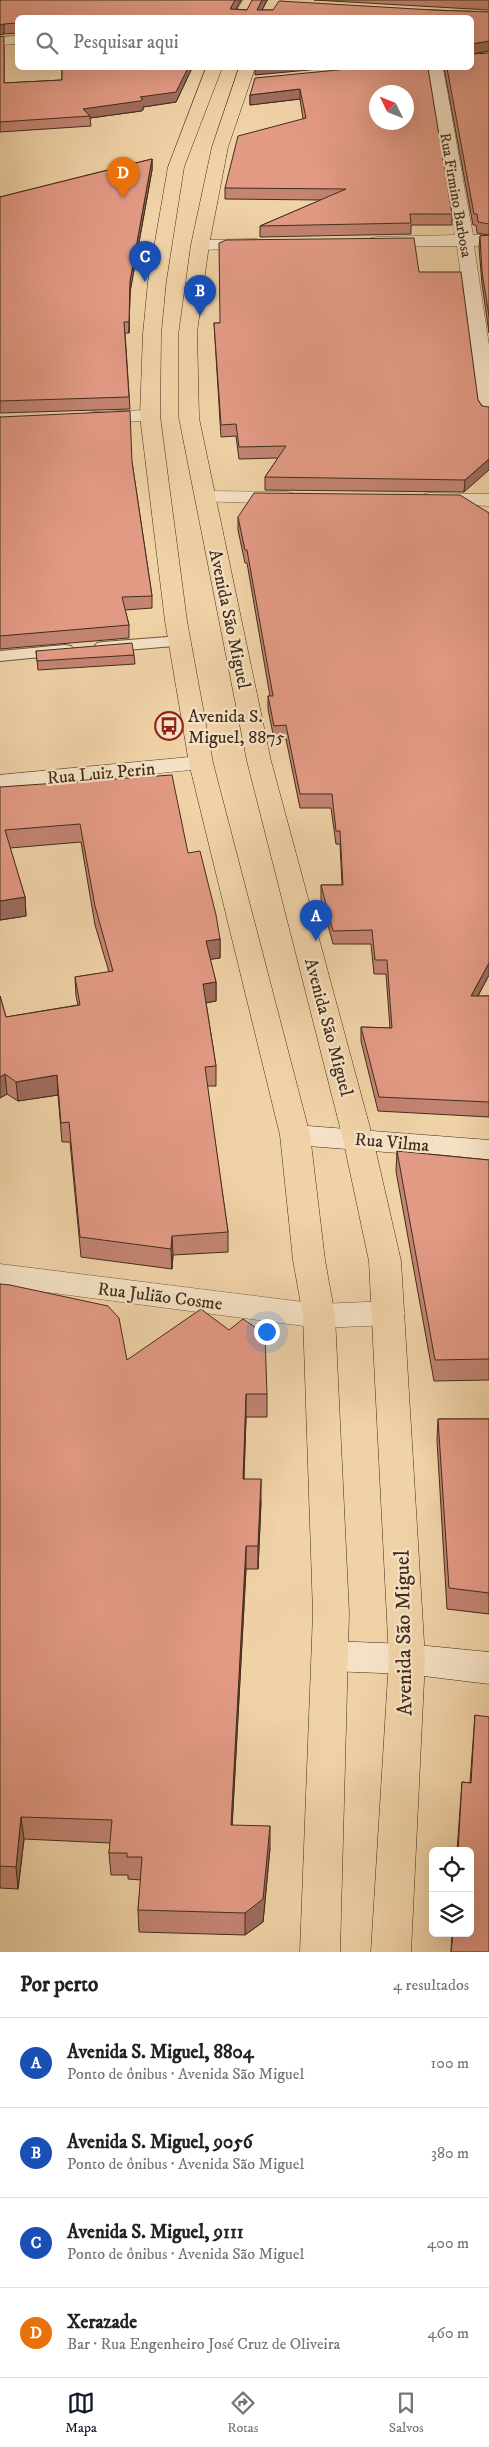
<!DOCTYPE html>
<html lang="pt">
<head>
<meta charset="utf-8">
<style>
  :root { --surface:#fff; --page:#f2f2f2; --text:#222; --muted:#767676; --line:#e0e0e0; --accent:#111827 }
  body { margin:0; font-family:"IM FELL DW Pica",serif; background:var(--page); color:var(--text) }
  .controls { position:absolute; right:15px; bottom:15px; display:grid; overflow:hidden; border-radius:8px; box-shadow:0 5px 20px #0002 }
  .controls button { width:45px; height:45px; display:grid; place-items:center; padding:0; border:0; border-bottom:1px solid var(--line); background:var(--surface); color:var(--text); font:25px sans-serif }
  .compass { position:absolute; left:369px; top:85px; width:45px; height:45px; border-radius:50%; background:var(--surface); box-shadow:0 5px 20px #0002; rotate:313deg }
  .you { position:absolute; left:266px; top:1331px; width:18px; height:18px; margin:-12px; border:4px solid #fff; border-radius:50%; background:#1a73e8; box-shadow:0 0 0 8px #1a73e833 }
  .badge { display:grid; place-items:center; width:32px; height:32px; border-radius:50%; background:var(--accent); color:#fff; font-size:16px; font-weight:700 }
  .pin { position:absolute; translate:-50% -41px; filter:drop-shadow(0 1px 2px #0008) }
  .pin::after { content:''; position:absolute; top:26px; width:18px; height:15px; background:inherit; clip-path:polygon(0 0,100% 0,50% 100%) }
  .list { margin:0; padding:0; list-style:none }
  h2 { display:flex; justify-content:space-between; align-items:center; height:65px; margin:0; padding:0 20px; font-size:21px }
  h2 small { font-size:16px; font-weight:400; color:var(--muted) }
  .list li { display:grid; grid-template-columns:32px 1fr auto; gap:15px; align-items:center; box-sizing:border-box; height:90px; padding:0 20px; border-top:1px solid var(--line) }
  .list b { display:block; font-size:19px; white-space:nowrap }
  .list p { margin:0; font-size:16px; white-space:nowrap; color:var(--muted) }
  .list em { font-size:16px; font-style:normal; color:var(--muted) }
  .icon { flex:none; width:28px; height:28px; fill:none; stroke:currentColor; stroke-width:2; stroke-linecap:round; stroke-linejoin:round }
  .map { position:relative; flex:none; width:489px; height:1952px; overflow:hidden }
  .search { position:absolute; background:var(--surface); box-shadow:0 5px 20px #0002; left:15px; right:15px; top:15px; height:55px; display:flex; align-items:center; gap:12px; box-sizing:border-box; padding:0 18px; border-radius:8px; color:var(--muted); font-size:19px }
  .sheet { height:425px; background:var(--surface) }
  nav { display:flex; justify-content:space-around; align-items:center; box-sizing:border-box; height:70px; border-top:1px solid var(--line); background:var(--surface); font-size:14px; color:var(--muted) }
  nav a { display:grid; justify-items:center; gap:2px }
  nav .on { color:var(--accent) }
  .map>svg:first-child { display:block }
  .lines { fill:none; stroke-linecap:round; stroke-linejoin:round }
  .lane-casing { stroke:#6d563f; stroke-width:2 }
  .street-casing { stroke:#6d563f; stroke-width:1 }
  .secondary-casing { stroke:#412d1c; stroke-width:1 }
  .primary-casing { stroke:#412d1c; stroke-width:1 }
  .lane { fill:#f5e2c6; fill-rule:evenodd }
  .street { fill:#f5e2c6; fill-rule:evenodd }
  .secondary { fill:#f5e2c6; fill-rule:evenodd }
  .primary { fill:#f0d2a7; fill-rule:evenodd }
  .wall { fill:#c38472; stroke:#412d1c }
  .shaded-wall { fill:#9f6c5d; stroke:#412d1c }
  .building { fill:#e39a85; stroke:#412d1c; fill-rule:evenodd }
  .labels { text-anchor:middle; stroke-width:4.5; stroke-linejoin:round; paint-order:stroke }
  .far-street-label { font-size:15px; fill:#412d1c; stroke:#f5e2c6 }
  .street-label { font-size:18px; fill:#412d1c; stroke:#f5e2c6 }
  .poi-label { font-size:18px; fill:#412d1c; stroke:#f5e2c6; text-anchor:start }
  .near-street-label { font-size:21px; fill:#412d1c; stroke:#f5e2c6 }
</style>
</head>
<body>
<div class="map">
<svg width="489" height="1952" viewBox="0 0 489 1952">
  <rect width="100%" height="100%" fill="#f0d2a7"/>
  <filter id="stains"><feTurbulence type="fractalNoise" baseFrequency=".004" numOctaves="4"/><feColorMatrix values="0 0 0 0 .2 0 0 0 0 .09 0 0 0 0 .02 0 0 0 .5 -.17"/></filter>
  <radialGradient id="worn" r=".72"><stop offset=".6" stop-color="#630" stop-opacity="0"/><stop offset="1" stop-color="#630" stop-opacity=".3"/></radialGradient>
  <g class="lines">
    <defs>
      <g id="lane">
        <path d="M 180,636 L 186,637 L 189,641 L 186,645 L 103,652 L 97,651 L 94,647 L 97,643 L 103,642 Z"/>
        <path d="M 65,645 L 71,646 L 74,650 L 71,654 L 0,661 L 0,651 Z"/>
      </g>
      <g id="street">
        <path d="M 18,36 L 18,44 L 0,45 L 0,37 Z"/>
        <path d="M 427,68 L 443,68 L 473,235 L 489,235 L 489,245 L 474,246 L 489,345 L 489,418 L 482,416 L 479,412 L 457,246 L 377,247 L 371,246 L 368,242 L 371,238 L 377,237 L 455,235 Z"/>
        <path d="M 256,239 L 262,240 L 265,244 L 262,248 L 200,250 L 194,249 L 191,245 L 194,241 L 200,240 Z"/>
        <path d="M 150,410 L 157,412 L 160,416 L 157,420 L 92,424 L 85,422 L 82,418 L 85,414 L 92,412 Z"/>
        <path d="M 205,491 L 288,492 L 295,494 L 299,498 L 295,502 L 288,504 L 198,501 L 195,497 L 198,493 Z"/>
        <path d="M 429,493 L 489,494 L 489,506 L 422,503 L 418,499 L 422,495 Z"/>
        <path d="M 201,756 L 210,758 L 213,763 L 210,768 L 0,789 L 0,775 Z"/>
        <path d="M 0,1264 L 319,1304 L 389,1301 L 400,1305 L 405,1313 L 400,1321 L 389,1325 L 319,1328 L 0,1286 Z"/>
      </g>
      <g id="secondary">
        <path d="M 295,1125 L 489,1140 L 489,1160 L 295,1145 L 285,1142 L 280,1135 L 285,1128 Z"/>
        <path d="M 330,1641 L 407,1644 L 489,1652 L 489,1684 L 407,1674 L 330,1671 L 317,1667 L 312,1656 L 317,1645 Z"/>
      </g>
      <g id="primary">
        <path d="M 243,0 L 257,0 L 247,18 L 232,18 Z"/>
        <path d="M 268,0 L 282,0 L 273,18 L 258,18 Z"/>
        <path d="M 206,68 L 222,68 L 184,167 L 166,282 L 161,334 L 160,416 L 187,621 L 213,763 L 310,1135 L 325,1260 L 335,1316 L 349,1613 L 340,1952 L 300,1952 L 313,1613 L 303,1316 L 293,1260 L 280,1135 L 189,763 L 165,621 L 140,416 L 143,334 L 148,282 L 168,167 Z"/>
        <path d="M 239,68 L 255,68 L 228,147 L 209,245 L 197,332 L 199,418 L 271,761 L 373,1139 L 401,1261 L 425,1659 L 411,1952 L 371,1952 L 389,1659 L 369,1261 L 343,1139 L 247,761 L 179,418 L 179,332 L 191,245 L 212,147 Z"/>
      </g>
    </defs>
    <use href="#lane" class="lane-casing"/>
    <use href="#street" class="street-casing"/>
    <use href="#secondary" class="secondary-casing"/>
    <use href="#primary" class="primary-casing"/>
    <use href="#lane" class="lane"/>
    <use href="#street" class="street"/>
    <use href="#secondary" class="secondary"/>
    <use href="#primary" class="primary"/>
  </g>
  <g class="wall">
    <path d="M 0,0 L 241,0 L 235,9 L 247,10 L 267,0 L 262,10 L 433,10 L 489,12 L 489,51 L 472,54 L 18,18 L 18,33 L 4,34 Z"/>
    <path d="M 314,0 L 489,0 L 489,10 Z"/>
    <path d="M 0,36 L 4,47 L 4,83 L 62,80 L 62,68 L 192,68 L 176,102 L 143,107 L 143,110 L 141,111 L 90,118 L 91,126 L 0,132 Z"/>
    <path d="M 489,53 L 489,235 L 477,233 L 476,225 L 473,225 L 444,68 L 472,68 Z"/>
    <path d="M 358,68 L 452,214 L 452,225 L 411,225 L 411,234 L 260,237 L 260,226 L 321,200 L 225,199 L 225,188 L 303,119 L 300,99 L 250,105 L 250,95 Z"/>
    <path d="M 152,159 L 152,170 L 130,292 L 129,333 L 125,333 L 130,409 L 0,413 L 0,197 Z"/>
    <path d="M 489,235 L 489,333 L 482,284 L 479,248 L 480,236 Z"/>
    <path d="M 419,272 L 478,400 L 482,406 L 464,492 L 265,490 L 265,477 L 278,458 L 239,459 L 236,436 L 221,437 L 214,323 L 220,323 Z"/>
    <path d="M 0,417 L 132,462 L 152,596 L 152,608 L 125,610 L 129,625 L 129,638 L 0,649 Z"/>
    <path d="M 489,513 L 489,975 L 478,996 L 489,996 L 489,1117 L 378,1111 L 361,1041 L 361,1027 L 390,1028 L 386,974 L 374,974 L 371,944 L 333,944 L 321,899 L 321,885 L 342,885 L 340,844 L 336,844 L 331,808 L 300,808 L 286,739 L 274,739 L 268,709 L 268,696 L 270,696 L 247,563 L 245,563 L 238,530 L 238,517 Z"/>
    <path d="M 36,651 L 134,655 L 135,664 L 38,670 Z"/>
    <path d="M 0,787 L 188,853 L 220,939 L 220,958 L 210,959 L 216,982 L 216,1001 L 206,1003 L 216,1066 L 216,1086 L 207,1086 L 228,1232 L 228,1252 L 173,1255 L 172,1269 L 81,1257 L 70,1142 L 62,1142 L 58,1095 L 18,1101 L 7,1094 L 0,1098 L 0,996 L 6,1017 L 78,1005 L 76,996 L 75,977 L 109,972 L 95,925 L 81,842 L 10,848 L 25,897 L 26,916 L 0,920 Z"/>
    <path d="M 397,1151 L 489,1160 L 489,1380 L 434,1381 L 396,1171 Z"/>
    <path d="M 0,1284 L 127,1360 L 267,1394 L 267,1417 L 246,1417 L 244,1479 L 261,1502 L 258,1569 L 246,1569 L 232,1825 L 270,1848 L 263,1922 L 245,1935 L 139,1932 L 138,1910 L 141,1880 L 128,1879 L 128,1875 L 111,1875 L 109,1853 L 110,1843 L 24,1839 L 18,1889 L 0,1888 Z"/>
    <path d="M 438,1419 L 489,1419 L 489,1614 L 447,1609 L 437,1440 Z"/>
    <path d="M 475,1715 L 489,1952 L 451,1952 L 452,1933 L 470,1933 L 470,1851 L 457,1851 L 462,1782 L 470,1783 Z"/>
  </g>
  <g class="shaded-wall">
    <path d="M 235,0 L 241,0 L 231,18 L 230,9 Z"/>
    <path d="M 262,0 L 267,0 L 258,18 L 257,10 Z"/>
    <path d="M 4,24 L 4,34 L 0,35 L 0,25 Z"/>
    <path d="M 489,41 L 489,51 L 472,54 L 472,44 Z"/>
    <path d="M 188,68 L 192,68 L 176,102 L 143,107 L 143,110 L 141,111 L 90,118 L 90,116 L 83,109 L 140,97 Z"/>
    <path d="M 255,68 L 330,68 L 255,75 Z"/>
    <path d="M 300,89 L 300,99 L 250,105 L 250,95 Z"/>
    <path d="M 152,159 L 152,170 L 130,292 L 129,333 L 130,281 Z"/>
    <path d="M 489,459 L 489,470 L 464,492 L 465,480 Z"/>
    <path d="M 25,897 L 26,916 L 0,920 L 0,901 Z"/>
    <path d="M 220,939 L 220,958 L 206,960 L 206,941 Z"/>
    <path d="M 489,963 L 489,975 L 470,1010 L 471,996 Z"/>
    <path d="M 216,982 L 216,1001 L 204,1003 L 203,984 Z"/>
    <path d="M 5,1074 L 7,1094 L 0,1098 L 0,1077 Z"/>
    <path d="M 57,1075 L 58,1095 L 18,1101 L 16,1082 Z"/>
    <path d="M 172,1236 L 173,1255 L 172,1269 L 171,1249 Z"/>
    <path d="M 246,1394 L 246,1417 L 243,1502 L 243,1479 Z"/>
    <path d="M 261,1479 L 261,1502 L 258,1569 L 258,1546 Z"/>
    <path d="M 246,1546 L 246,1569 L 231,1847 L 231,1825 Z"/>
    <path d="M 21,1817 L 24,1839 L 18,1889 L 16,1867 Z"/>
    <path d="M 270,1826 L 270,1848 L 263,1922 L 245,1935 L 245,1913 Z"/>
  </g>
  <g class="building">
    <path d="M 0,0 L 235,0 L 230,9 L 247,10 L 252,0 L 262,0 L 257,10 L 273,10 L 279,1 L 433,10 L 489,12 L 489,41 L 472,44 L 472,18 L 18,18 L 18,23 L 4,24 L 0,25 Z"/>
    <path d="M 0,36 L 4,37 L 4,83 L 62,80 L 62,68 L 188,68 L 176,92 L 140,97 L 143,99 L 140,101 L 83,109 L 90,116 L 0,122 Z"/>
    <path d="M 489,53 L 489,224 L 478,222 L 477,214 L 474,214 L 447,68 L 472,68 L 472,54 Z"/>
    <path d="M 358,68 L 428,68 L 452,214 L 410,214 L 411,223 L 260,226 L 346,189 L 225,188 L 238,136 L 306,118 L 300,89 L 250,95 L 255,78 ZM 376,92 L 406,92 L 406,122 L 376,122 Z"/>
    <path d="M 152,159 L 130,281 L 129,322 L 124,322 L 129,397 L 0,401 L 0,197 Z"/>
    <path d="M 489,235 L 489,316 L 482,272 L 480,236 Z"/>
    <path d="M 414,238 L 419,272 L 461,272 L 478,400 L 482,406 L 489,407 L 489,459 L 465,480 L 265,477 L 286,446 L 239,447 L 236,424 L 221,425 L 214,323 L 220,323 L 219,243 L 226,240 Z"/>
    <path d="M 130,411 L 132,462 L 152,596 L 122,597 L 129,625 L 0,636 L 0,417 Z"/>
    <path d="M 254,493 L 460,495 L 489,513 L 489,963 L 471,996 L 489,996 L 489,1102 L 379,1097 L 361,1027 L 392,1028 L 387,960 L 375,960 L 372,930 L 333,931 L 321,885 L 343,885 L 340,831 L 336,831 L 332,794 L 300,794 L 286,725 L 274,726 L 268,696 L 273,696 L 247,550 L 245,550 L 238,517 Z"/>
    <path d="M 132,643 L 134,655 L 37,661 L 36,651 Z"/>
    <path d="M 172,775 L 188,853 L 200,851 L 216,915 L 220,939 L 206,941 L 216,982 L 203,984 L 216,1066 L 205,1067 L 228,1232 L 172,1236 L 171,1249 L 80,1237 L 69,1122 L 61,1123 L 57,1075 L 16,1082 L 5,1074 L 0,1077 L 0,996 L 6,1017 L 80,1005 L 75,977 L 113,971 L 95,906 L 80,824 L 5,830 L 25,897 L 0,901 L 0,787 Z"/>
    <path d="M 397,1151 L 489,1160 L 489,1359 L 435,1360 Z"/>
    <path d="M 0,1284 L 10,1285 L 108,1306 L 119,1318 L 127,1360 L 201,1309 L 229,1330 L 243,1319 L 265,1334 L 267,1394 L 246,1394 L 243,1479 L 261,1479 L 258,1546 L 246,1546 L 231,1825 L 270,1826 L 263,1899 L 245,1913 L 138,1910 L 142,1857 L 127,1857 L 127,1853 L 109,1853 L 112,1820 L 21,1817 L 16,1867 L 0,1866 Z"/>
    <path d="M 438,1419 L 489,1419 L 489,1593 L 449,1588 Z"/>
    <path d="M 475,1715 L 489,1717 L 489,1952 L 451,1952 L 453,1933 L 470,1933 L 470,1851 L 458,1851 L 462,1782 L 471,1783 Z"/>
  </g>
  <defs>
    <symbol id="bus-ring" viewBox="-11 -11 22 22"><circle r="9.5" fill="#f5e2c6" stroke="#8f2418" stroke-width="1.5"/><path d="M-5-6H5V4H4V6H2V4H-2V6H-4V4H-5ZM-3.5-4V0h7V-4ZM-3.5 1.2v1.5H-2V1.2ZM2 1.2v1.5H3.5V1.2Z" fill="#8f2418"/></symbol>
  </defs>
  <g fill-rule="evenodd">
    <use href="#bus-ring" x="153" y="710" width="32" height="32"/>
  </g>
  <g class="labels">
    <g class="far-street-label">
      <text transform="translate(456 195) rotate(80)" y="5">Rua Firmino Barbosa</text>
    </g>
    <g class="street-label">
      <text transform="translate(230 619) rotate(78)" y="6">Avenida São Miguel</text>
      <text transform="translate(101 773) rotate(-5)" y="6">Rua Luiz Perin</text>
      <text transform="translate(329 1027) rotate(75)" y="6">Avenida São Miguel</text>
      <text transform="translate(392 1142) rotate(5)" y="6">Rua Vilma</text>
      <text transform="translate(160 1296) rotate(7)" y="6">Rua Julião Cosme</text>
    </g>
    <g class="poi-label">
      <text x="188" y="722">Avenida S.<tspan x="188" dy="21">Miguel, 8875</tspan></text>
    </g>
    <g class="near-street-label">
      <text transform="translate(403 1633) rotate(-91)" y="7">Avenida São Miguel</text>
    </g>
  </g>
  <rect width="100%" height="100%" filter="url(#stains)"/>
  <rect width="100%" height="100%" fill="url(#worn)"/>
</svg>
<div class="controls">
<button><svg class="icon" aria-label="locate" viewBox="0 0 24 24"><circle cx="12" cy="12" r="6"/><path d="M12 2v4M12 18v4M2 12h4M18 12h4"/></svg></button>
<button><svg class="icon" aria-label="layers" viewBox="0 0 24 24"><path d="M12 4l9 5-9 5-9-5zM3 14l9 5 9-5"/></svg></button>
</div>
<svg class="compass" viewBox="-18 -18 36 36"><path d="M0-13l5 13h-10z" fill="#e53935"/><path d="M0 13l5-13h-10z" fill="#767676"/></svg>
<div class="you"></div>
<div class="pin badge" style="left:316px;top:941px;background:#1a4fb4">A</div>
<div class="pin badge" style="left:200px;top:316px;background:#1a4fb4">B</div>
<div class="pin badge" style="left:145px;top:282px;background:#1a4fb4">C</div>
<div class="pin badge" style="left:123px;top:198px;background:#e8710a">D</div>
<div class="search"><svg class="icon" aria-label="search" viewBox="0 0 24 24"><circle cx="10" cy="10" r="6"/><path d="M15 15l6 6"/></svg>Pesquisar aqui</div>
</div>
<section class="sheet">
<h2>Por perto<small>4 resultados</small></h2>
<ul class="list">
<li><span class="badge" style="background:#1a4fb4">A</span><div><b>Avenida S. Miguel, 8804</b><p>Ponto de ônibus · Avenida São Miguel</p></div><em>100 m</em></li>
<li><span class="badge" style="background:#1a4fb4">B</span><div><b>Avenida S. Miguel, 9056</b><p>Ponto de ônibus · Avenida São Miguel</p></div><em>380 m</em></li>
<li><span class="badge" style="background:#1a4fb4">C</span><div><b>Avenida S. Miguel, 9111</b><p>Ponto de ônibus · Avenida São Miguel</p></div><em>400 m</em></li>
<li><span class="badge" style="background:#e8710a">D</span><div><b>Xerazade</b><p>Bar · Rua Engenheiro José Cruz de Oliveira</p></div><em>460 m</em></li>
</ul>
</section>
<nav>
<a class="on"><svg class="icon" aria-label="map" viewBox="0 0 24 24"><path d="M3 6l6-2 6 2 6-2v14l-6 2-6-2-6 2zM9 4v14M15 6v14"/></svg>Mapa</a>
<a><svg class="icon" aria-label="directions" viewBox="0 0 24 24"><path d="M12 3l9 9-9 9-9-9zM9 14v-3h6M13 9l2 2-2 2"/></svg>Rotas</a>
<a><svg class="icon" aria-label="saved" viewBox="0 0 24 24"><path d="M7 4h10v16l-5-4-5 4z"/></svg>Salvos</a>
</nav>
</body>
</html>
